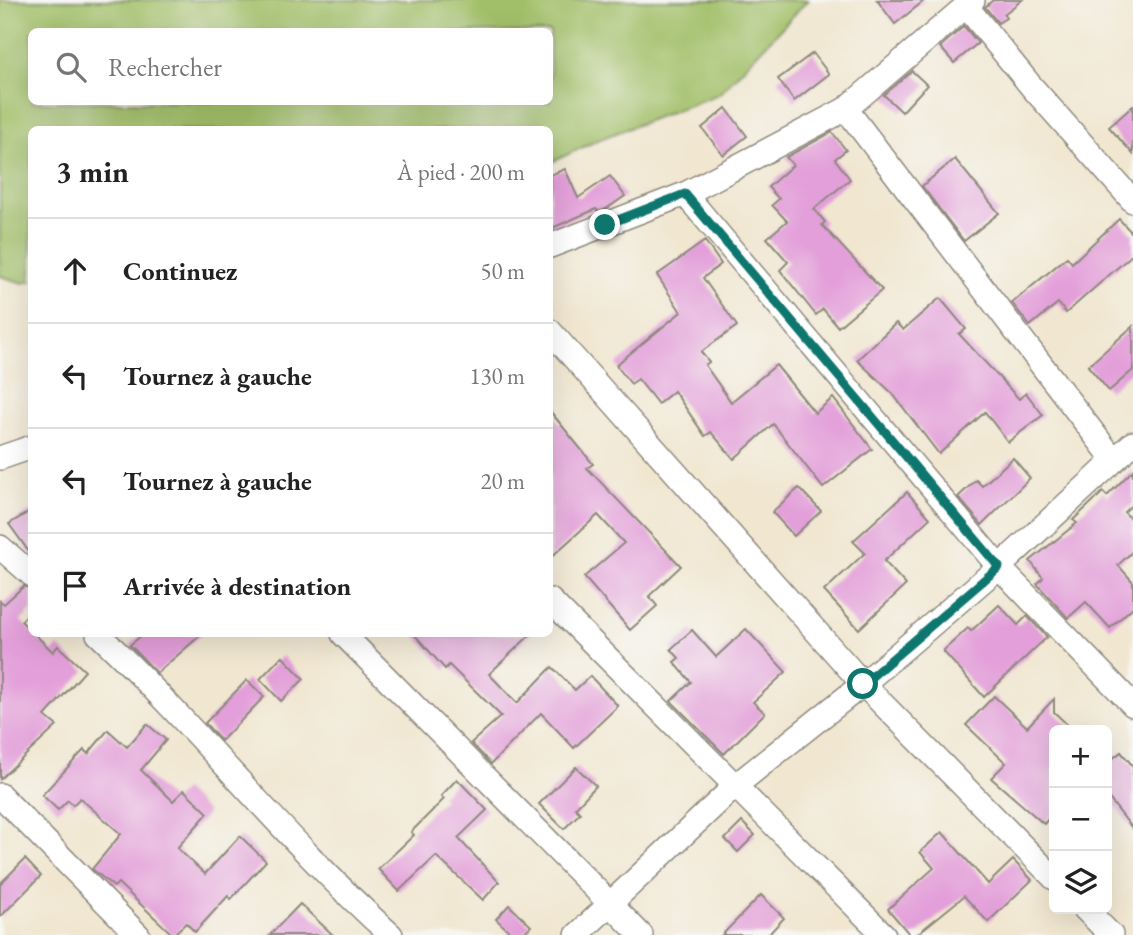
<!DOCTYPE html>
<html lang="fr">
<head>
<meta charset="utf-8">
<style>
  :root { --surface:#fff; --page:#f2f2f2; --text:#222; --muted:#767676; --line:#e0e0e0 }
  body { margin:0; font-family:"EB Garamond",serif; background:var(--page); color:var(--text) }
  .controls { position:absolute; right:21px; bottom:21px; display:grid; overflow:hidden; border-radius:10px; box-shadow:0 7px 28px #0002 }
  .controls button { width:63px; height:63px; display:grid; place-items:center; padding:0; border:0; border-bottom:2px solid var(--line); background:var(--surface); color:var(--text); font:35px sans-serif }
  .stop { position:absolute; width:21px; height:21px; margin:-16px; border:5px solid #0f766e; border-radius:50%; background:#fff }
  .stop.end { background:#0f766e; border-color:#fff; box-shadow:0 2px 7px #0008 }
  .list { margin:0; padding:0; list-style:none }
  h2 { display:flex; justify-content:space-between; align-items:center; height:91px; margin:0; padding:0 28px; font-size:30px }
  h2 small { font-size:23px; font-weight:400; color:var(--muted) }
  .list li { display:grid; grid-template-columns:46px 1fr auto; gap:21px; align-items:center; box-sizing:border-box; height:105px; padding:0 28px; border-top:2px solid var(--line) }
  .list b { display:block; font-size:26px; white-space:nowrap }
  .list em { font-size:23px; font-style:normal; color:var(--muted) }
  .icon { flex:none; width:38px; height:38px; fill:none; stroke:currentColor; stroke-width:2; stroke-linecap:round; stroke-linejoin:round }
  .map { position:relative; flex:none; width:1133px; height:935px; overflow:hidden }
  .search { position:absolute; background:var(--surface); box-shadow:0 7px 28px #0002; left:28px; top:28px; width:525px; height:77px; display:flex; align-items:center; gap:18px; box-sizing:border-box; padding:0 24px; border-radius:10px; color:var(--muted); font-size:26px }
  .panel { position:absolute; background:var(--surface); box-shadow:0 7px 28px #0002; left:28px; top:126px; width:525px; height:511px; border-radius:10px }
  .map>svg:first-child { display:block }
  .green { fill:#a1bf67; stroke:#667549; stroke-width:2; fill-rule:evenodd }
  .building { fill:#e39fd9 }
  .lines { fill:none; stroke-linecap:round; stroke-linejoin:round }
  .minor-casing { stroke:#8e897e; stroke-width:26 }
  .minor { stroke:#fff; stroke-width:23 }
  .route { stroke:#0f766e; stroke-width:9 }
</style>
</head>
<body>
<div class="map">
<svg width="1133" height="935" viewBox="0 0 1133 935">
  <rect width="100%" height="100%" fill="#f6f6f2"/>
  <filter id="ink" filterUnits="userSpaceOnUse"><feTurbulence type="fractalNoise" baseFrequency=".0143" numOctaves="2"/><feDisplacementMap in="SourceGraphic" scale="14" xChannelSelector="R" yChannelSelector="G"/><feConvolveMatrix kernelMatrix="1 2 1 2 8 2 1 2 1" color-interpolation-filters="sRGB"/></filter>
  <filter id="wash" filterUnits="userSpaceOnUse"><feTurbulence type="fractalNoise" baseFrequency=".00686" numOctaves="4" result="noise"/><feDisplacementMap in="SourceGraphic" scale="28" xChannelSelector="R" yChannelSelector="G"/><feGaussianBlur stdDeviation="1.57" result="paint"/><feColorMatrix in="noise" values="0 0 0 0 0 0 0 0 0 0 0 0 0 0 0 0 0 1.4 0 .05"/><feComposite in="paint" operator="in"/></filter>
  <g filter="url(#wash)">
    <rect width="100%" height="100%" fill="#f1e7d1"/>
    <path class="green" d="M 0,0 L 808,0 L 719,94 L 600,139 L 550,163 L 550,130 L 32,130 L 31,281 L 23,283 L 0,276 ZM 32,32 L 550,32 L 550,102 L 32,102 Z"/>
    <g id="blocks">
      <g class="building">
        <path d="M 877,0 L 925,0 L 895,24 Z"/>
        <path d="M 993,0 L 1022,0 L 1004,14 L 1006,18 L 998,23 L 985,7 Z"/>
        <path d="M 964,26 L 978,43 L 954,63 L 940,47 Z"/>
        <path d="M 813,53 L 829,74 L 794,101 L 778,79 Z"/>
        <path d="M 912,71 L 927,85 L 902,112 L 884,95 Z"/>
        <path d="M 1133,106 L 1133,154 L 1109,127 Z"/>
        <path d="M 726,108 L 747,136 L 723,155 L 702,128 Z"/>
        <path d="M 832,132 L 846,150 L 835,159 L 850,179 L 814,209 L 825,222 L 822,225 L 882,290 L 838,327 L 823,309 L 816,315 L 780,270 L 788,262 L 767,238 L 787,221 L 772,205 L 779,199 L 768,187 L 793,165 L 786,157 Z"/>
        <path d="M 955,159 L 999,213 L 964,241 L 922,186 Z"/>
        <path d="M 565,169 L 578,198 L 610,176 L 625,196 L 606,209 L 599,212 L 596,209 L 550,229 L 550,175 Z"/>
        <path d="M 1119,219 L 1133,234 L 1133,254 L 1066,313 L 1058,303 L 1030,326 L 1012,303 L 1067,257 L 1072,263 Z"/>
        <path d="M 705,241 L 721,264 L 703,278 L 737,326 L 701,352 L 709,362 L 705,365 L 731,402 L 776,365 L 815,413 L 833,398 L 872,449 L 823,488 L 773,424 L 734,459 L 711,432 L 705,436 L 674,391 L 658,404 L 638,379 L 631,384 L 616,365 L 681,312 L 657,275 Z"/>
        <path d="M 940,298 L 966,329 L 959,334 L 1019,399 L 1026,393 L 1043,415 L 1008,442 L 985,412 L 939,454 L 892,393 L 857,360 L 896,323 L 903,330 Z"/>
        <path d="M 1133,326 L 1133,370 L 1109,391 L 1088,366 Z"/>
        <path d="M 550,411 L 593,464 L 587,468 L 681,566 L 649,596 L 657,606 L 630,630 L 584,577 L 624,543 L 598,515 L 550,558 Z"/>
        <path d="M 1013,458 L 1030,478 L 982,525 L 958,497 L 976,480 L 982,486 Z"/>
        <path d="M 1133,470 L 1133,504 L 1124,512 L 1133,521 L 1133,551 L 1118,565 L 1133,582 L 1133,607 L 1110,628 L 1086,602 L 1068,618 L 1037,584 L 1043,578 L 1030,561 L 1077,523 L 1073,520 L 1103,492 L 1107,496 Z"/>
        <path d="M 799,488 L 821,511 L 794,536 L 772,512 Z"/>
        <path d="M 907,492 L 930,518 L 884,561 L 906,585 L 859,629 L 824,591 L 865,553 L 853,541 Z"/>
        <path d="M 32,510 L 32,556 L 9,524 Z"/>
        <path d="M 24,586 L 32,589 L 32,610 L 21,621 L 53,652 L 58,646 L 85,671 L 45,716 L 57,726 L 0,779 L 0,601 L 4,604 Z"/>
        <path d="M 999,605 L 1018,625 L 1027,616 L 1047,637 L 984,697 L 943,651 L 968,628 L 971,631 Z"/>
        <path d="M 746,629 L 786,672 L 753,702 L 765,713 L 724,754 L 671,701 L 691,682 L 674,662 L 679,658 L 671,649 L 692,630 L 716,657 Z"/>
        <path d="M 143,634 L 202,634 L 157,673 L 130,645 Z"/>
        <path d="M 414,634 L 531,634 L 489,674 L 517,703 L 552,667 L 575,690 L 590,676 L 618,706 L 574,748 L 541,713 L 491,764 L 471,743 L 501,716 L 449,665 L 445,669 Z"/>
        <path d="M 282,656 L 304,679 L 281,701 L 260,679 Z"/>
        <path d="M 247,680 L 264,697 L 221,741 L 205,723 Z"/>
        <path d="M 994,696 L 1027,727 L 1054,699 L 1054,712 L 1073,730 L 1054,730 L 1054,812 L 1044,824 L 991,778 L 1006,763 L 966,725 Z"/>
        <path d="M 147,724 L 166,740 L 141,770 L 173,801 L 184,790 L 208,813 L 177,848 L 205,874 L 240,836 L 266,861 L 231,899 L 228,896 L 195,932 L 186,923 L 173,935 L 118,883 L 114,887 L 92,869 L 121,834 L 80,798 L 73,805 L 68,800 L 58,810 L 42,795 L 84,750 L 88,754 L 108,730 L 127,747 Z"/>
        <path d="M 1121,752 L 1133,766 L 1133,829 L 1107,796 L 1107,763 Z"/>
        <path d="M 576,767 L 596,786 L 575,808 L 580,813 L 564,829 L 539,804 Z"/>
        <path d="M 457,779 L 487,810 L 458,838 L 499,882 L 483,900 L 436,856 L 399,891 L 378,869 L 414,835 L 411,832 L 444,799 L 441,796 Z"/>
        <path d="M 742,822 L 755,835 L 738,852 L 725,839 Z"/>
        <path d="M 942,832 L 988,884 L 1013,860 L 1032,880 L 988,922 L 964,896 L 916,935 L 910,935 L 888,909 L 934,868 L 920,852 Z"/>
        <path d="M 25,859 L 41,876 L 0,917 L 0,884 Z"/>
        <path d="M 761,895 L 784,918 L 768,935 L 722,935 Z"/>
        <path d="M 300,904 L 333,935 L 270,935 Z"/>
        <path d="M 509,905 L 531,926 L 522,935 L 513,935 L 496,919 Z"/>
      </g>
    </g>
  </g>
  <g filter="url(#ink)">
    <use href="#blocks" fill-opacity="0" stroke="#8e897e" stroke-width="2"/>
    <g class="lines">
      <defs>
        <g id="minor">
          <path d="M 966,6 L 1031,86 L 1133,201"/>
          <path d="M 846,109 L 1114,460"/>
          <path d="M 685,194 L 999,567 L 1133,705"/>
          <path d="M 550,246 L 685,194 L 846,109 L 973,0"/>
          <path d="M 550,331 L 863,684 L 1054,878"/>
          <path d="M 0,458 L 32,447"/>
          <path d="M 0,547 L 32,575"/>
          <path d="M 550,600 L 884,935"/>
          <path d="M 98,634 C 200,730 286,841 391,935"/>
          <path d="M 343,634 L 641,935"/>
          <path d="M 0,795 L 138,935"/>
          <path d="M 1085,909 L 1111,935"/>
          <path d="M 577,935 L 735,786 L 863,684 L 999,567 L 1133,443"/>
        </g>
      </defs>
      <use href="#minor" class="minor-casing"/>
      <use href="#minor" class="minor"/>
    </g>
  </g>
  <g class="lines" filter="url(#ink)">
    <path class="route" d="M 605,225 L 685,194 L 999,567 L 863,684"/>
  </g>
</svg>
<div class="controls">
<button>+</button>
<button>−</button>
<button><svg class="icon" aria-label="layers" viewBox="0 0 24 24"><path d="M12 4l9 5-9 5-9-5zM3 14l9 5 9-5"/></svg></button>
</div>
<div class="stop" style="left:863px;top:684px"></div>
<div class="stop end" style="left:605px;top:225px"></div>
<div class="search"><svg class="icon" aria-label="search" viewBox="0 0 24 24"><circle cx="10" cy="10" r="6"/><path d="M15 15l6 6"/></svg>Rechercher</div>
<section class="panel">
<h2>3 min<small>À pied · 200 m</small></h2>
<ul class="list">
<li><svg class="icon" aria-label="ahead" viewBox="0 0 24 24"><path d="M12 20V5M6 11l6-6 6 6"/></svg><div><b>Continuez</b></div><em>50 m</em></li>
<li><svg class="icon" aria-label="left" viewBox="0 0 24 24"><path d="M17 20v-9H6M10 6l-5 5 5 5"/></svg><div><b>Tournez à gauche</b></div><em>130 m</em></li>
<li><svg class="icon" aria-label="left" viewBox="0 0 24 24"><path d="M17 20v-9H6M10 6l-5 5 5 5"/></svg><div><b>Tournez à gauche</b></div><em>20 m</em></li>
<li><svg class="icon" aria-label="arrive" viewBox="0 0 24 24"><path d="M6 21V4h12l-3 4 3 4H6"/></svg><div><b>Arrivée à destination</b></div></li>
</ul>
</section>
</div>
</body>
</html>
